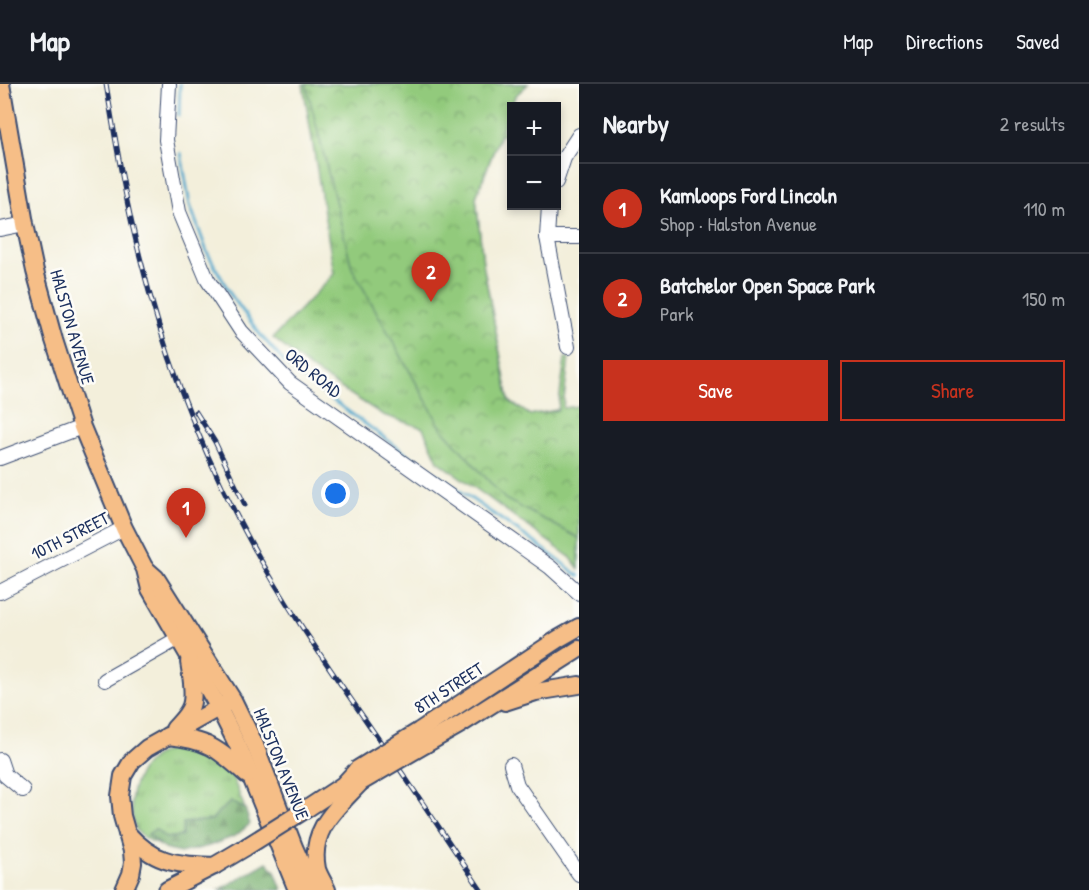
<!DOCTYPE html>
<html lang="en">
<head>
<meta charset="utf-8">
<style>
  :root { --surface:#171b24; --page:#242831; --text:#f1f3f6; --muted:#9ea1a6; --line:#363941; --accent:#c8321e }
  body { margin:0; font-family:"Patrick Hand",sans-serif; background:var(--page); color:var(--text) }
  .controls { position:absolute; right:18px; top:18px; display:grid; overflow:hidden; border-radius:0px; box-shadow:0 3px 9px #0003 }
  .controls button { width:54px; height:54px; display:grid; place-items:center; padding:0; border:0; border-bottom:2px solid var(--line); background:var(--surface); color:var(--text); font:30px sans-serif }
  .you { position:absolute; left:336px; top:410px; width:21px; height:21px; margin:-15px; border:4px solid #fff; border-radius:50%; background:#1a73e8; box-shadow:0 0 0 9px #1a73e833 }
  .badge { display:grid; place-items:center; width:39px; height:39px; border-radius:50%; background:var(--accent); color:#fff; font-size:20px; font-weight:700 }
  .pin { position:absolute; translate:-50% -50px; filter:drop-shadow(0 2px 3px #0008) }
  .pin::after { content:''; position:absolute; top:32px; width:21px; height:18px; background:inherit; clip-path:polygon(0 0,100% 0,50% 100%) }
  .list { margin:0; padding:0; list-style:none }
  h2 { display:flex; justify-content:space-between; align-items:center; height:78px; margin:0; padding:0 24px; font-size:26px }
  h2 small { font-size:20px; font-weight:400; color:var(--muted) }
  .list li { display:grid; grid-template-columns:39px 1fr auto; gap:18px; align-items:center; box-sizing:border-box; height:90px; padding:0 24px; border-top:2px solid var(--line) }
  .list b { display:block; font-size:22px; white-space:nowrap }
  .list p { margin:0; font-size:20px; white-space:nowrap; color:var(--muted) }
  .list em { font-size:20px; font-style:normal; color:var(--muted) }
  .actions { display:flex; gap:12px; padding:18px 24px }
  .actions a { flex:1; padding:14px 0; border:2px solid var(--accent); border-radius:0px; text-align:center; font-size:21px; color:var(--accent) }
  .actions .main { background:var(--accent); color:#fff }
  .map { position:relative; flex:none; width:579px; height:806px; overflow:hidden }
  header { display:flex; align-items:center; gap:36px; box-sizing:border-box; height:84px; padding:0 30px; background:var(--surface); border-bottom:2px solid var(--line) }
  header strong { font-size:28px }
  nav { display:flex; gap:33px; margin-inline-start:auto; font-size:21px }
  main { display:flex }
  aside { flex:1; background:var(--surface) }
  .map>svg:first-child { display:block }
  .grass { fill:url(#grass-tufts); stroke:#567c6d; stroke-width:1.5 }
  .forest { fill:url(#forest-firs); stroke:#486e65; stroke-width:1.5 }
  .park { fill:url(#park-crowns); stroke:#567c6d; stroke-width:1.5 }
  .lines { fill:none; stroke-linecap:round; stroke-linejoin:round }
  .stream { stroke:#50a7cc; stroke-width:3 }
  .minor-casing { stroke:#3b4c71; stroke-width:16 }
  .major-casing { stroke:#3b4c71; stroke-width:20 }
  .minor { stroke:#fff; stroke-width:14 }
  .major { stroke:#f6be87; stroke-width:16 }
  .rail-casing { stroke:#1b2f5e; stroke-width:5 }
  .rail { stroke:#fdfcf7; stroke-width:3; stroke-dasharray:9; stroke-linecap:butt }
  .major-bridge-casing { stroke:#3b4c71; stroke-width:20; stroke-linecap:butt }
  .major-bridge { stroke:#f6be87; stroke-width:16 }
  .labels { text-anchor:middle; stroke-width:5; stroke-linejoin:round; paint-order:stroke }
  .street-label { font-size:18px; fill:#1b2f5e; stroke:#fdfcf7 }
</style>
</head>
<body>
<header>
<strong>Map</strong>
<nav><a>Map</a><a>Directions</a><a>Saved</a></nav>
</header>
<main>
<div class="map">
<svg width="579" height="806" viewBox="0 0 579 806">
  <defs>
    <pattern id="grass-tufts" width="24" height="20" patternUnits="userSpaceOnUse" patternTransform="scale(1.5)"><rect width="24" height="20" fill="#92ca7c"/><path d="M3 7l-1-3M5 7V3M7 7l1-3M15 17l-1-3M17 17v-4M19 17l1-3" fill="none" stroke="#76a469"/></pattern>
    <pattern id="forest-firs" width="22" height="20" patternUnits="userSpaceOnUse" patternTransform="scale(1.5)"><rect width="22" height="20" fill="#75ae6c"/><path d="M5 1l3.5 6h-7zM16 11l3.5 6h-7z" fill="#5f8e5c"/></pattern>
    <pattern id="park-crowns" width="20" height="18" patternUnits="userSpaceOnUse" patternTransform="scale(1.5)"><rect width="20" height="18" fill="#92ca7c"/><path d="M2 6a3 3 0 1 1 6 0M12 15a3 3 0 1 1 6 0" fill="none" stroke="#76a469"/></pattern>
  </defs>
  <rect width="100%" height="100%" fill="#fdfcf7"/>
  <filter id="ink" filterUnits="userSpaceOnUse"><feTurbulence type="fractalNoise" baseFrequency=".0167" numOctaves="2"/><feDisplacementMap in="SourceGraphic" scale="12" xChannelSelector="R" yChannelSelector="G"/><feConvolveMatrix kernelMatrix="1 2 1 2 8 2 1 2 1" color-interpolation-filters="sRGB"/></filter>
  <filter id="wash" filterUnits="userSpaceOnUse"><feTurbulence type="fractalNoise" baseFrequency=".008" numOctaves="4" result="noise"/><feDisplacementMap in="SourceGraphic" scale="24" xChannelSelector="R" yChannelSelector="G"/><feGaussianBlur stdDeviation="1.35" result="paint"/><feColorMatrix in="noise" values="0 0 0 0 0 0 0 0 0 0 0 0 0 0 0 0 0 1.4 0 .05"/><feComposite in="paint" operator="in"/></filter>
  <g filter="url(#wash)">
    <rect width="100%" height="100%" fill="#f3efdb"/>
    <g class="grass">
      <path d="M 303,0 L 528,0 L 515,12 L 476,113 L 483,180 L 509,317 L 530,331 L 579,322 L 579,485 L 571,474 L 438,377 L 423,344 L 383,331 L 314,287 L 273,254 L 334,190 Z"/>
      <path d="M 175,664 L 189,664 L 205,669 L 218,677 L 231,689 L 245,725 L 231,718 L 218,728 L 212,736 L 183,739 L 182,752 L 166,754 L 155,745 L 148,751 L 161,762 C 154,758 142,754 137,747 C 133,742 133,735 132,729 C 128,706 140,679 161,669 C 165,667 170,665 175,664 Z"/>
    </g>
    <g class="forest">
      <path d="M 231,718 L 245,725 L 250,740 L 235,752 L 209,762 L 180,769 L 165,765 L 148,750 L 155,745 L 166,754 L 182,752 L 183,739 L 212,736 L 218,728 Z"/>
      <path d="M 267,778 L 275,787 L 282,806 L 219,806 Z"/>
    </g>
    <path class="park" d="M 306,0 L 528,0 L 515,12 L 502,46 L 511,50 L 511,55 L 500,50 L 476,113 L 483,180 L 509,317 L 530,331 L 558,326 L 565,274 L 569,274 L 563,324 L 579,322 L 579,454 L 505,415 L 442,345 L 352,184 Z"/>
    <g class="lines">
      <g class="stream">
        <path d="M 179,31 L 180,0"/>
        <path d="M 181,69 L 190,121 L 207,168 L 231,211 L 259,249 L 290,285 L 408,371 L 537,460 L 579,492"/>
      </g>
    </g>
  </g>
  <g filter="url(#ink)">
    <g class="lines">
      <defs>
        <g id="minor">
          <path d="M 169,0 L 166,56 L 179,128 L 207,195 L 241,247 L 290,299 L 550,483 L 579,509"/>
          <path d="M 556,98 L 564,74 L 579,51"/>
          <path d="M 549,122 L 547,153 L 568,263"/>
          <path d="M 0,145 L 25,140"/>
          <path d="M 547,153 L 579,153"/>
          <path d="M 0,374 L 82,343"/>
          <path d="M 0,508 L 124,444"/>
          <path d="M 105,596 L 186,550"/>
          <path d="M 0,676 L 5,691 L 23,706"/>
          <path d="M 511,681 L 517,701 L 579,790"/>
        </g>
        <g id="major">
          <path d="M 1,0 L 25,140 L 35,187 L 54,256 L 82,343 L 124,444 L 145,485 L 150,505 L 219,624 L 240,666 L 297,806"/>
          <path d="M 147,486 L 156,494 L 233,616 L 255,661 L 294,763 L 313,806"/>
          <path d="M 505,618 L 536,608 L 579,601"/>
          <path d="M 174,645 C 180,638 188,631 191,622 C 195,610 191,590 189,578"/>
          <path d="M 419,647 L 558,555 L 579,543"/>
          <path d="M 167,652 C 208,656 217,664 247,691"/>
          <path d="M 426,660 L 461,640 L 579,565"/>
          <path d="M 308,724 L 343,701 L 355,688"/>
          <path d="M 127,749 C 155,780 175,780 214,782"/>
          <path d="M 124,806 L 131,790 L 133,779 L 132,767 L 122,732 L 120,712 L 123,692 L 132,677 L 147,664 L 227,619"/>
          <path d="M 167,806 L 214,782 L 246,763"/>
          <path d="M 327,806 C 324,799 319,792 317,785 C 309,745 337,724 361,698"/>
        </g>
      </defs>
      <use href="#minor" class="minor-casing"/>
      <use href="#major" class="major-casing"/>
      <use href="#minor" class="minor"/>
      <use href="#major" class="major"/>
      <defs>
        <g id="rail">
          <path d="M 106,0 C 116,58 125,116 140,173 C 164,271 201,367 249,455 C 288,527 336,593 382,660 C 416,708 448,757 481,806"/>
          <path d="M 196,328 L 215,358 L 245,421"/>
        </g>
      </defs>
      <use href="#rail" class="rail-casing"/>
      <use href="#rail" class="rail"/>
      <defs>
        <g id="major-bridge">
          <path d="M 356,686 L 419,647"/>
          <path d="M 361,698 L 426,660"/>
          <path d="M 246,763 L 308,724"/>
        </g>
      </defs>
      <use href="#major-bridge" class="major-bridge-casing"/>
      <use href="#major-bridge" class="major-bridge"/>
    </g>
  </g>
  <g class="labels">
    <g class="street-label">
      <text transform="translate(72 243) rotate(74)" y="6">HALSTON AVENUE</text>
      <text transform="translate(313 289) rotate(39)" y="6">ORD ROAD</text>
      <text transform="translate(70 452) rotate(-27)" y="6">10TH STREET</text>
      <text transform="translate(449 604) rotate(-33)" y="6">8TH STREET</text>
      <text transform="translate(281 680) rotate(68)" y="6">HALSTON AVENUE</text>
    </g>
  </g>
</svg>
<div class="controls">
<button>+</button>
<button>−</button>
</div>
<div class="you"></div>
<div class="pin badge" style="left:186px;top:454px">1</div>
<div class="pin badge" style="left:431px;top:218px">2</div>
</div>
<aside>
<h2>Nearby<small>2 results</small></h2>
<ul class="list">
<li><span class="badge">1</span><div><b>Kamloops Ford Lincoln</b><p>Shop · Halston Avenue</p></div><em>110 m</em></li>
<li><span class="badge">2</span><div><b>Batchelor Open Space Park</b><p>Park</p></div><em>150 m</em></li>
</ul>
<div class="actions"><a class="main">Save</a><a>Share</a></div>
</aside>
</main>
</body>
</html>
